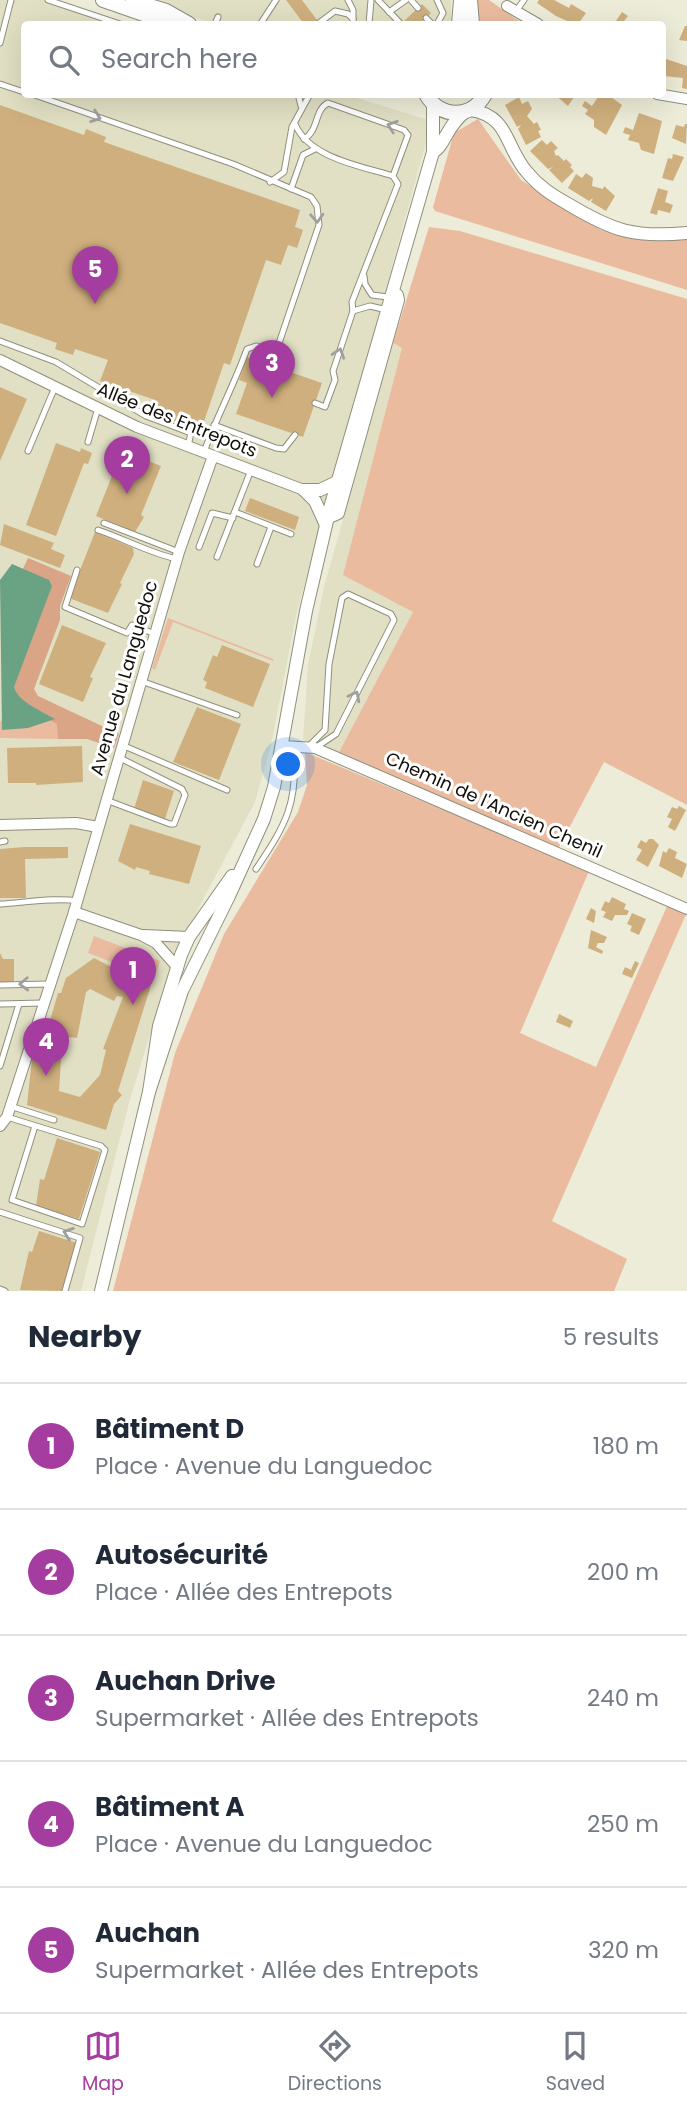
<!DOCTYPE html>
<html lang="en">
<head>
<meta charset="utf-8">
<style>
  :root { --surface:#fff; --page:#f6f6f7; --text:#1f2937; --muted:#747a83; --line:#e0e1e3; --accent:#a53da0 }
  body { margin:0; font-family:Poppins,sans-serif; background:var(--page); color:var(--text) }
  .you { position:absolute; left:289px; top:765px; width:24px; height:24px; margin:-18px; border:5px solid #fff; border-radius:50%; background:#1a73e8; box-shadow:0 0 0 10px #1a73e833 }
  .badge { display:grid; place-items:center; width:46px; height:46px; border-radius:50%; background:var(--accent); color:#fff; font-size:23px; font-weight:700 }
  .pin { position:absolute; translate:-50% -58px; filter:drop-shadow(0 2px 4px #0008) }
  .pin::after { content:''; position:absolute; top:37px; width:24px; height:21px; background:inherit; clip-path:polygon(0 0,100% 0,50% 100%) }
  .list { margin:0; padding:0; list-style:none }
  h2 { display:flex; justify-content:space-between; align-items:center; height:91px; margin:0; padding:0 28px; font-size:30px }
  h2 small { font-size:23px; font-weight:400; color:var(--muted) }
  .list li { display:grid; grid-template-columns:46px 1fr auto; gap:21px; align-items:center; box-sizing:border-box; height:126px; padding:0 28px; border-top:2px solid var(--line) }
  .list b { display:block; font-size:26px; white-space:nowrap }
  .list p { margin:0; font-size:23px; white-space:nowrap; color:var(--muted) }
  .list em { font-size:23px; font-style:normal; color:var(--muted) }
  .icon { flex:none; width:38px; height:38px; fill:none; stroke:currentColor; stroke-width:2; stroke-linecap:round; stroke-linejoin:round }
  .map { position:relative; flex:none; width:687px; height:1291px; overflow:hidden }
  .search { position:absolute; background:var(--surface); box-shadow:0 7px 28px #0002; left:21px; right:21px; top:21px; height:77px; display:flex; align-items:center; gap:18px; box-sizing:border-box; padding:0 24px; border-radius:7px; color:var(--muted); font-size:26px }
  .sheet { height:721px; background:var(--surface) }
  nav { display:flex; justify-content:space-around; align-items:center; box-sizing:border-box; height:98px; border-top:2px solid var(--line); background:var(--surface); font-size:19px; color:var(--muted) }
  nav a { display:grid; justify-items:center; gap:4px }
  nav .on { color:var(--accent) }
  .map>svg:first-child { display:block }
  .built { fill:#e1e0c4 }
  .green { fill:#eabb9f }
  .forest { fill:#d9a586 }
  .water { fill:#6aa284 }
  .building { fill:#cfaf7e; fill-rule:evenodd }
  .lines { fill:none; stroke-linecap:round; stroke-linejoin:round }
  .service-casing { stroke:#908f7d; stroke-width:7 }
  .minor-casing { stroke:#908f7d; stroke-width:12 }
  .tertiary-casing { stroke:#908f7d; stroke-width:14 }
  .secondary-casing { stroke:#908f7d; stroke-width:16 }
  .service { stroke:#fff; stroke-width:5 }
  .minor { stroke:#fff; stroke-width:10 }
  .tertiary { stroke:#fff; stroke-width:12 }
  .secondary { stroke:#fff; stroke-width:14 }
  .oneway { stroke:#a09f9d }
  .labels { text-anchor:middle; stroke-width:6; stroke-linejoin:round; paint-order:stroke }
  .street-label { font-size:18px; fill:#11100a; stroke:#fff }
</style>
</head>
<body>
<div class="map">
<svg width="687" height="1291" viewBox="0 0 687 1291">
  <rect width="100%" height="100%" fill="#edecd8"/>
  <g class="built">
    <path d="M 0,0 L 48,0 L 126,24 L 24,24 L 24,94 L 347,95 L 432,121 L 297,611 L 271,745 L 255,802 L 199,907 L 165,986 L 129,1103 L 81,1291 L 0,1291 Z"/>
    <path d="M 138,0 L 451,0 L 451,20 L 447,24 L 215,24 Z"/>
    <path d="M 393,343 L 403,347 L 413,612 L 338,754 L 303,740 L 308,665 L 324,587 Z"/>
  </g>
  <g class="green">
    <path d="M 476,0 L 489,0 L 523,24 L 480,24 Z"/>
    <path d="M 478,119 L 521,180 L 601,230 L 637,238 L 687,239 L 687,290 L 435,211 L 433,207 L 454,133 Z"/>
    <path d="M 429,227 L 460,231 L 687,299 L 687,805 L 604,762 L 558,849 L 338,754 L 413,612 L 343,575 L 402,348 L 393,343 Z"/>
    <path d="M 168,618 L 273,659 L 273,661 L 173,622 L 155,670 L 152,668 Z"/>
    <path d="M 20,704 L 60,724 L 58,739 L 0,738 L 0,722 Z"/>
    <path d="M 305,752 L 589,871 L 520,1033 L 596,1067 L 668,904 L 687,912 L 552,1221 L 627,1259 L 614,1291 L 113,1291 L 175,1053 L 224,934 L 298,812 L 307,785 Z"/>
    <path d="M 94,936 L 160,961 L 154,978 L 88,953 Z"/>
  </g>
  <path class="forest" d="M 28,558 L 71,576 L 60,606 L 60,620 L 34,689 L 38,696 L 119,734 L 114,748 L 87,739 L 58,739 L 57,724 L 12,698 L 21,573 Z"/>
  <path class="water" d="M 12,564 L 49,580 L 52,586 L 14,687 C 19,703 42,711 55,719 L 28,728 L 2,730 L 0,580 Z"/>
  <g class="building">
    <path d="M 286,0 L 302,0 L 320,24 L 304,24 Z"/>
    <path d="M 539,0 L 554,0 L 569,8 L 571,4 L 586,13 L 578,24 L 574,24 L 556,16 L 537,3 Z"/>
    <path d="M 422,4 L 431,13 L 419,24 L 401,24 Z"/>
    <path d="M 622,12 L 628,16 L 624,21 L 630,24 L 614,24 Z"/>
    <path d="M 685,26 L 687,26 L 687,41 L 679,40 Z"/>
    <path d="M 666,59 L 687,66 L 687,89 L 682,88 L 683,78 L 664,76 Z"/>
    <path d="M 554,94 L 576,94 L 568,106 Z"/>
    <path d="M 600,94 L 607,94 L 622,105 L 606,135 L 594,127 L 594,120 L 585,114 L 588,110 L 582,106 L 585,101 L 592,106 Z"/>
    <path d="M 519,97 L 522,104 L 528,101 L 532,109 L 527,116 L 534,124 L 537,122 L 541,130 L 538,131 L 541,137 L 526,145 L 518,129 L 521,125 L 517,127 L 505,105 Z"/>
    <path d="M 0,105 L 84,135 L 86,129 L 106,137 L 104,142 L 300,210 L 295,227 L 303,230 L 297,248 L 288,245 L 281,265 L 266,260 L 230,365 L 224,363 L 201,430 L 151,413 L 155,400 L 100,381 L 108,360 L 75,349 L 73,355 L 55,349 L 57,343 L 0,323 Z"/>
    <path d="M 639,113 L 662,121 L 654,154 L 641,150 L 639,143 L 628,140 L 630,135 L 623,133 L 625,127 L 633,130 Z"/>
    <path d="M 685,124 L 687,124 L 686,144 L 672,138 L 676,125 L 684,127 Z"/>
    <path d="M 542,140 L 547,145 L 551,141 L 558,148 L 554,151 L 556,156 L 558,155 L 564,161 L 566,159 L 572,165 L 570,167 L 574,171 L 562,183 L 549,170 L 553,167 L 548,169 L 530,151 Z"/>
    <path d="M 673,154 L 684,157 L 673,181 L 662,178 L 668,158 L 672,159 Z"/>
    <path d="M 586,173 L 593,178 L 592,186 L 603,189 L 604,186 L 615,196 L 606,211 L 591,202 L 593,198 L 589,201 L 568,188 L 576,174 L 582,178 Z"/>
    <path d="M 658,188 L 668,191 L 665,202 L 673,205 L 670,213 L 658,210 L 657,215 L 650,213 Z"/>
    <path d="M 247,357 L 322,383 L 303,437 L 236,414 L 247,383 L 239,380 Z"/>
    <path d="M 0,387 L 27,399 L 0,461 Z"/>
    <path d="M 56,443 L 80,452 L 81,448 L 92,453 L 88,464 L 84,463 L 56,536 L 26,525 Z"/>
    <path d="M 122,451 L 161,466 L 141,515 L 144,517 L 135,532 L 96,516 Z"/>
    <path d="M 250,498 L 299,517 L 295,530 L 245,511 Z"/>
    <path d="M 4,524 L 54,543 L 51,549 L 65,555 L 60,568 L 0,545 Z"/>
    <path d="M 95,532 L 133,548 L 134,554 L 120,583 L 122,584 L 108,613 L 69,598 Z"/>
    <path d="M 62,625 L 106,643 L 90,677 L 93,678 L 83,702 L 39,684 Z"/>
    <path d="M 222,645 L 270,664 L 253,707 L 205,688 L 207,682 L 203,680 L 213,655 L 217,657 Z"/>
    <path d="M 197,707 L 241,724 L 219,780 L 173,762 Z"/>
    <path d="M 82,746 L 83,782 L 36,785 L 36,783 L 8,783 L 7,748 Z"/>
    <path d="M 143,780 L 174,791 L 165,819 L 134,809 Z"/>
    <path d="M 679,806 L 686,810 L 675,831 L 668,827 L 672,819 L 667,817 L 672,807 L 677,809 Z"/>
    <path d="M 130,824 L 201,846 L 189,884 L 149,874 L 150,871 L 136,867 L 135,870 L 118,861 Z"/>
    <path d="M 649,839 L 653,839 L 659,845 L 648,867 L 636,860 L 642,850 L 637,847 L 641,840 L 646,843 Z"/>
    <path d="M 24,847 L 68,847 L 68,858 L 25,859 L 26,898 L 0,898 L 0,849 Z"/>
    <path d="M 669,848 L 677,852 L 675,858 L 687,864 L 682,878 L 659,866 L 663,851 L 666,853 Z"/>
    <path d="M 612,897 L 626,904 L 624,909 L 629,911 L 627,915 L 615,915 L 612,921 L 603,917 L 606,912 L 601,910 L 605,901 L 609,903 Z"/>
    <path d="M 591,908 L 596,911 L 594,923 L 586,919 Z"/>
    <path d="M 632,913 L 646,919 L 639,935 L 630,931 L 632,926 L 627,924 Z"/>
    <path d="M 591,930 L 607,937 L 604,943 L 598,943 L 596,947 L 603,951 L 602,954 L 588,948 Z"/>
    <path d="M 0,953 L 3,959 L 14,959 L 14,982 L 0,982 Z"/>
    <path d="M 94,958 L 127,975 L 152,982 L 118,1091 L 122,1095 L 114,1104 L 106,1130 L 27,1105 L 32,1058 L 39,1059 L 58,993 L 61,993 L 66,978 ZM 90,989 L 114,1001 L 117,996 L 123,997 L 103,1049 L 106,1050 L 100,1075 L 80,1097 L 59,1091 L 61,1060 L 69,1037 L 77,1038 L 86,992 Z"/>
    <path d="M 635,961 L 639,963 L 632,978 L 622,974 L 625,967 L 631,970 Z"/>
    <path d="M 559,1014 L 573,1021 L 570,1028 L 556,1022 Z"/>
    <path d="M 57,1138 L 100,1152 L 79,1219 L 36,1206 L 40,1179 L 44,1180 Z"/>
    <path d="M 39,1231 L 77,1243 L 62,1291 L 20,1290 L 29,1251 L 32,1252 Z"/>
  </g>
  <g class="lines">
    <defs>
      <g id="service">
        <path d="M 48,0 L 120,24"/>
        <path d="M 348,0 L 353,10 L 353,24"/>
        <path d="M 378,0 L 401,24"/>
        <path d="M 411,0 L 418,8"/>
        <path d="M 516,11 L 524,0"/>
        <path d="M 389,12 L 406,0"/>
        <path d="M 426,18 L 432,24"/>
        <path d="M 261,23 L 276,0"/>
        <path d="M 319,23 L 335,11 L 348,14 L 353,19"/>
        <path d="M 215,24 L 218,17"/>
        <path d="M 369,24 L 371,0"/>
        <path d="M 437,24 L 443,13 L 437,0"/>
        <path d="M 0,43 L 11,0"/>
        <path d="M 0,84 L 24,92"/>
        <path d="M 32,94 L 233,164 L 311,197 L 317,206 L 319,225 L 276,352 L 256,346 L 247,349 C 234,385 217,416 204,452"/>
        <path d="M 298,94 L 301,106"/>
        <path d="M 295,124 C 309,158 361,166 393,176"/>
        <path d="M 304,139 C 319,131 314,110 328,103 L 404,130 L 408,135 L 393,176 L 398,184 L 352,302 L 353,311 L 333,371 L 335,380 L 325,407 L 315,403"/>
        <path d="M 270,182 L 284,172 L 292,127 L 310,94"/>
        <path d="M 291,189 L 303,155 L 315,149"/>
        <path d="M 364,276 L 365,284 L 372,295 L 388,297"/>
        <path d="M 353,311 L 370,306 L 387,310"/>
        <path d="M 0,341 L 56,362 L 146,416 L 191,433 L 188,446"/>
        <path d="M 214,425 L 276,448 L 284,449 L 295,435"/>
        <path d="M 88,442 L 98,408"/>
        <path d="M 28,451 L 55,387"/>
        <path d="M 235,512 L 291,534"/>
        <path d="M 104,523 L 179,552"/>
        <path d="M 98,530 C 125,539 149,553 177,559"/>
        <path d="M 199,547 L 212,513 L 233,518"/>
        <path d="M 217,557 L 251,470"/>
        <path d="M 257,564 L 271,527"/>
        <path d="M 77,570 L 65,607 L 127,633 L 132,625 L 155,634"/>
        <path d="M 141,681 L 237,715"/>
        <path d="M 122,745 L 227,790"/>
        <path d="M 309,746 L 325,730 L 329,664 L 342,598 L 348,594 L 391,614 L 394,620 L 336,734 L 315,748"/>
        <path d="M 106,800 L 170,824 L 174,824 L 185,795 L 182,789 L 118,757"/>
        <path d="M 0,842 L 5,841"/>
        <path d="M 256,869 C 287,823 298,803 294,746"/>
        <path d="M 0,904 C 22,903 57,897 77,901"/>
        <path d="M 0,985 L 49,984"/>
        <path d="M 0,1004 L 43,1003"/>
        <path d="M 0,1066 L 19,1004"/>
        <path d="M 10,1106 L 54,1120"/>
        <path d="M 7,1117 L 101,1146 L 105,1150 L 82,1224 L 12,1200 L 35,1126"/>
        <path d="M 0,1212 L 80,1238 L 65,1291"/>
        <path d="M 0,1289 L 5,1291"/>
      </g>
      <g id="minor">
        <path d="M 507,6 L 538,24"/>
        <path d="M 657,94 L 687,99"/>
        <path d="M 0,360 L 137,427 L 304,490"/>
        <path d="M 283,746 L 315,748 L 687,909"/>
        <path d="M 0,825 L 76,823 L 98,827"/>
        <path d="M 74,912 L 141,935 L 156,943 L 178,968"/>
        <path d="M 144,935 L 189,937"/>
        <path d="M 0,1126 L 7,1117 L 74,912 L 179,552 L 213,456"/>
      </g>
      <g id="tertiary">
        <path d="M 471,110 C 509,116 505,146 526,171 C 538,186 552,195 568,204 C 613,231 634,238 687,233"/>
        <path d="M 433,152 C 444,147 447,125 465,112"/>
        <path d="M 304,490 L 315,501 L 326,525"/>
        <path d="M 304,490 L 320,490 L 337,482"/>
        <path d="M 329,517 L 338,513 L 398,300 L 397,295"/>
        <path d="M 149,1092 L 182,991 L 229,896 L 264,819 L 274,787 L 306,611 L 330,508 L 433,152 L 433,104"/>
        <path d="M 101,1291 L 149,1092 L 159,1026 L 181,955 L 189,937 L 232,876"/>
      </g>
      <g id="secondary">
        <path d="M 103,0 L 172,24"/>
        <path d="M 470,0 L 472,24"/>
        <path d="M 133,1 L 166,11 L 189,24"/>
        <path d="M 459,24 L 461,0"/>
        <path d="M 426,94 C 440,119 472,119 485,94"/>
      </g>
    </defs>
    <use href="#service" class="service-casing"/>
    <use href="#minor" class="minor-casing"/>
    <use href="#tertiary" class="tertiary-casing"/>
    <use href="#secondary" class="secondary-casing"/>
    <use href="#service" class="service"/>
    <use href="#minor" class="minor"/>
    <use href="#tertiary" class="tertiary"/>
    <use href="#secondary" class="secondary"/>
  </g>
  <defs><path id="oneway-chevron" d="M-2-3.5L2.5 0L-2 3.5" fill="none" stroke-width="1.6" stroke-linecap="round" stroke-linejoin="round" transform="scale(1.75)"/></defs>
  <g class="oneway">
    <use href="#oneway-chevron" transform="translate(96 117) rotate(19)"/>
    <use href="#oneway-chevron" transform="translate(392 126) rotate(-161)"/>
    <use href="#oneway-chevron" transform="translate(317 218) rotate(87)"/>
    <use href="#oneway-chevron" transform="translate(339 353) rotate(-72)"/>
    <use href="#oneway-chevron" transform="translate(355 696) rotate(-63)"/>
    <use href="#oneway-chevron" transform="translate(24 984) rotate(178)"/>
    <use href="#oneway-chevron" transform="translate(68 1233) rotate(-161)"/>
  </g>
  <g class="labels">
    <g class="street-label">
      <text transform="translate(177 420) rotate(22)" y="6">Allée des Entrepots</text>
      <text transform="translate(124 678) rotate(-74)" y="6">Avenue du Languedoc</text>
      <text transform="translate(494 805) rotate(24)" y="6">Chemin de l'Ancien Chenil</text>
    </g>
  </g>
</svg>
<div class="you"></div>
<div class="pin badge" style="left:133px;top:1005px">1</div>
<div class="pin badge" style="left:127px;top:494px">2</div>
<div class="pin badge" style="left:272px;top:398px">3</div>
<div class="pin badge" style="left:46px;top:1076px">4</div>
<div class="pin badge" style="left:95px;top:304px">5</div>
<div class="search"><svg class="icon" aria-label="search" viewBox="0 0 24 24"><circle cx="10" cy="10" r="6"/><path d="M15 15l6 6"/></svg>Search here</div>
</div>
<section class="sheet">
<h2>Nearby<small>5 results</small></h2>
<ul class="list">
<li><span class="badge">1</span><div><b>Bâtiment D</b><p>Place · Avenue du Languedoc</p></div><em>180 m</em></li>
<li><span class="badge">2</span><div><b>Autosécurité</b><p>Place · Allée des Entrepots</p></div><em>200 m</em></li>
<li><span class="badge">3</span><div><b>Auchan Drive</b><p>Supermarket · Allée des Entrepots</p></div><em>240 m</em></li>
<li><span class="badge">4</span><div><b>Bâtiment A</b><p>Place · Avenue du Languedoc</p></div><em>250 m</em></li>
<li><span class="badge">5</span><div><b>Auchan</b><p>Supermarket · Allée des Entrepots</p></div><em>320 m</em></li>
</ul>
</section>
<nav>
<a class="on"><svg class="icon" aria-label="map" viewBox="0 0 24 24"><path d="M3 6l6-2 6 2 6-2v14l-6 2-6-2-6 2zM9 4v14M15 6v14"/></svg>Map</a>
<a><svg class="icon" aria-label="directions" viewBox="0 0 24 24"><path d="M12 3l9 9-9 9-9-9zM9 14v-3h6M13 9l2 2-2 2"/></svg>Directions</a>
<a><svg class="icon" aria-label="saved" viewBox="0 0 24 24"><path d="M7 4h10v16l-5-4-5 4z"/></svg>Saved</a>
</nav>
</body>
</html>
